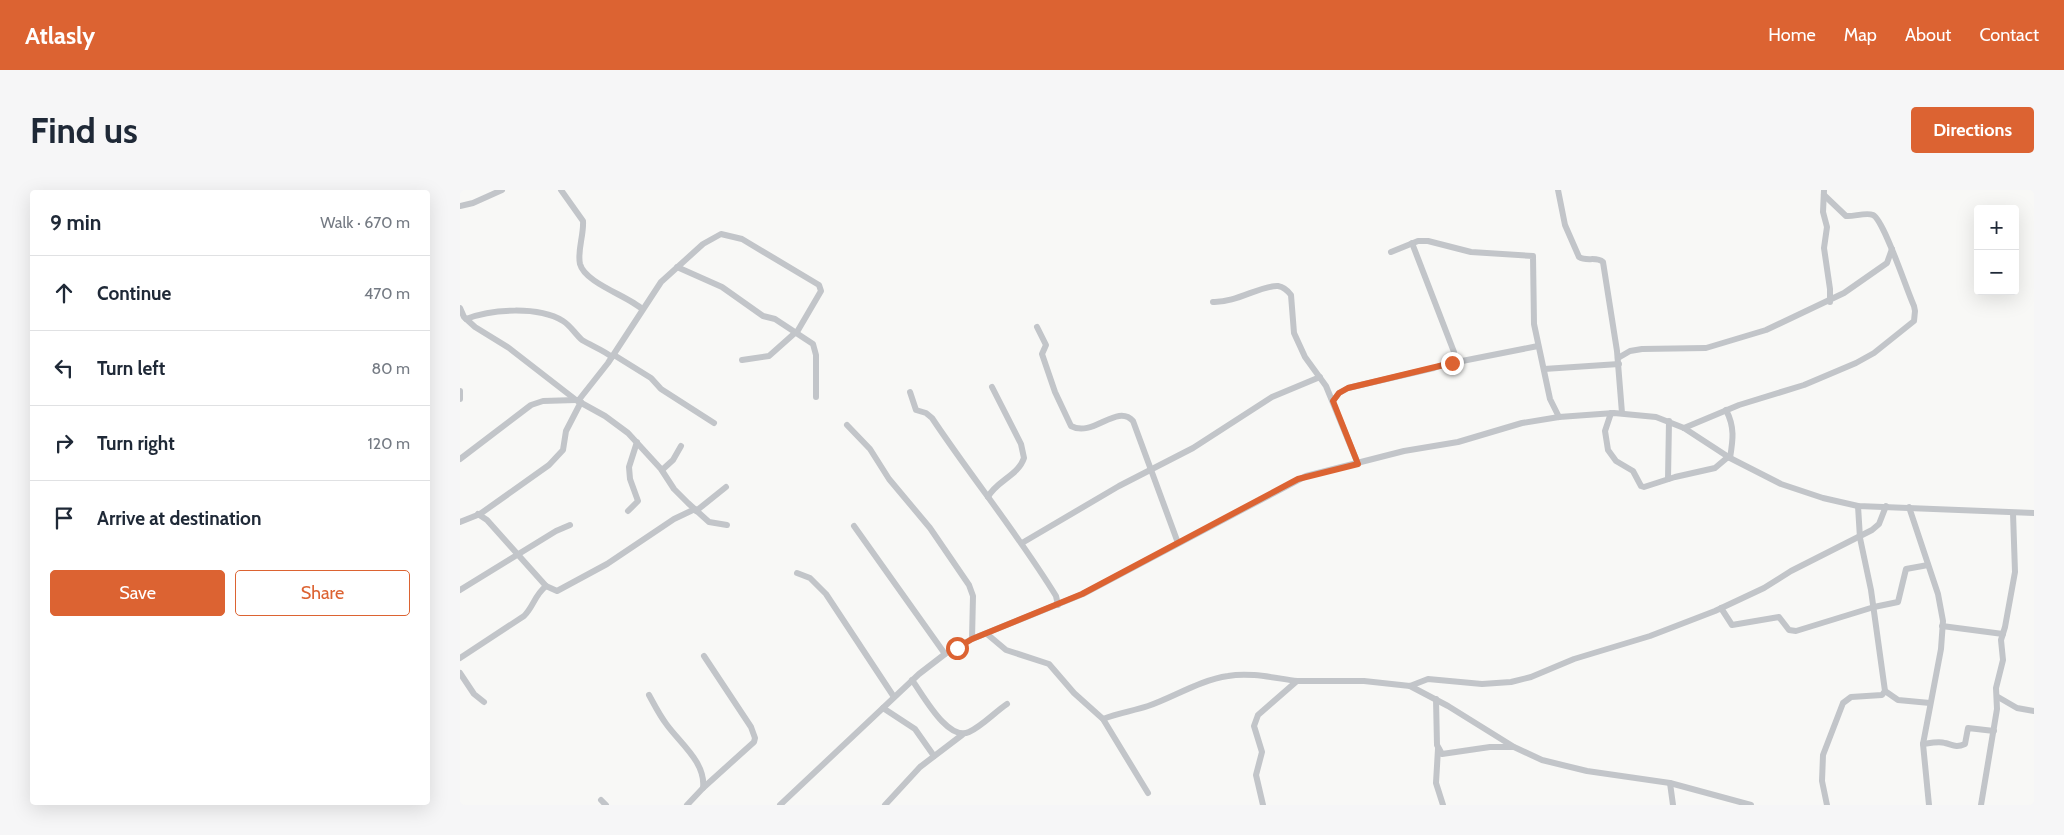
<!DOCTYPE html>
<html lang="en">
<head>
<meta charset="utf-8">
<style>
  :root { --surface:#fff; --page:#f6f6f7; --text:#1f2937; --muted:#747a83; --line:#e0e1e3; --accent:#dc6332 }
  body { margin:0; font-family:Cabin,sans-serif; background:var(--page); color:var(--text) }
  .controls { position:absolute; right:15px; top:15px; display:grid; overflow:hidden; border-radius:5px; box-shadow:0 5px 20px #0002 }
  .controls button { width:45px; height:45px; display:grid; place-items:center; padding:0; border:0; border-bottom:1px solid var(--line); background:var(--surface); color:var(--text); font:25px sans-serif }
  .stop { position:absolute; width:15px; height:15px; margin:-11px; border:4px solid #dc6332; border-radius:50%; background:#fff }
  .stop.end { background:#dc6332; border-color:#fff; box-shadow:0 1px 5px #0008 }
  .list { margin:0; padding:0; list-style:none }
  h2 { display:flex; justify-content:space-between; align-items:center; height:65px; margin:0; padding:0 20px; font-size:21px }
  h2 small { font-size:16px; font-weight:400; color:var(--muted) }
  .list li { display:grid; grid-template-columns:32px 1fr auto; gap:15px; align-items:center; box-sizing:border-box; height:75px; padding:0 20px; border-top:1px solid var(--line) }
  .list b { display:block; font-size:19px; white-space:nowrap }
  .list em { font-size:16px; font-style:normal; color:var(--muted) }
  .actions { display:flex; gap:10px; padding:15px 20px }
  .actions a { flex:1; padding:11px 0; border:1px solid var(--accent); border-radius:5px; text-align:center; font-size:18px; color:var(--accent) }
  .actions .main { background:var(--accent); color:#fff }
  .icon { flex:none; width:28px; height:28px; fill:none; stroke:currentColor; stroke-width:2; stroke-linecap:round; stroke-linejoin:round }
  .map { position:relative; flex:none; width:1574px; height:615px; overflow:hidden; border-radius:5px }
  header { display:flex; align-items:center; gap:30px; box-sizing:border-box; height:70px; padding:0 25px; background:var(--accent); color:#fff }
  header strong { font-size:24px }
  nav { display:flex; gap:28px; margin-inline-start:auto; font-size:18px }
  .intro { display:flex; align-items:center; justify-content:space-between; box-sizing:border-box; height:120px; padding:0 30px }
  h1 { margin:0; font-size:35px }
  .button { padding:12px 22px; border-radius:5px; background:var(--accent); color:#fff; font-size:18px; font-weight:700 }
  main { display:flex; gap:30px; padding:0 30px }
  aside { flex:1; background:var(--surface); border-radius:5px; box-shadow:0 5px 20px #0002 }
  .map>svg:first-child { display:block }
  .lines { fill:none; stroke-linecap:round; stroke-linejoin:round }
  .minor { stroke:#c2c5c9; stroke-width:6 }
  .route { stroke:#dc6332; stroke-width:6 }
</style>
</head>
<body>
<header>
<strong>Atlasly</strong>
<nav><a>Home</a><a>Map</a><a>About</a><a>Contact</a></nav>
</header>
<div class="intro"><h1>Find us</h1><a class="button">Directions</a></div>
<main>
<aside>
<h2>9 min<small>Walk · 670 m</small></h2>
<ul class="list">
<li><svg class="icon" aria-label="ahead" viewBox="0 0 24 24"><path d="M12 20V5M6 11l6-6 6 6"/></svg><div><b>Continue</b></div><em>470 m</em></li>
<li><svg class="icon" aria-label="left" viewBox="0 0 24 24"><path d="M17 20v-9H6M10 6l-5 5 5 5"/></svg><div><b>Turn left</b></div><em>80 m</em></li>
<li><svg class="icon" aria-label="right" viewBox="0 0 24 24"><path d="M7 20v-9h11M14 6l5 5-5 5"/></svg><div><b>Turn right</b></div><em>120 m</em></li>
<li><svg class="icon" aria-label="arrive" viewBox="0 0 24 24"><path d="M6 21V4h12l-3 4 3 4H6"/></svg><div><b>Arrive at destination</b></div></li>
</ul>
<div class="actions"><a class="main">Save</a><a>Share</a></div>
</aside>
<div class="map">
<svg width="1574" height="615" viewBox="0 0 1574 615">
  <rect width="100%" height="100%" fill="#f8f8f6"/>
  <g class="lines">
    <g class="minor">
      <path d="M 101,0 L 123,31 C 124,45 117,61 120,74 C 125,93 168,106 182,119"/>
      <path d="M 1098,0 L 1105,35 L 1119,67 C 1127,72 1136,66 1143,72 L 1157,161 L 1162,223"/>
      <path d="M 1364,0 L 1363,22 L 1367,37 L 1364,58 L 1370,99 L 1370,112"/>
      <path d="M 0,16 L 13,13 L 42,0"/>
      <path d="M 931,62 L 958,51 L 968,51 L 1011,62 L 1073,66 L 1074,134 L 1090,209 L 1099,227"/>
      <path d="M 217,77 L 262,97 L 303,126 L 315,129 L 353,154 L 356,165 L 356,207"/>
      <path d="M 753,112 C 776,113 801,95 818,96 C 824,97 828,101 831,105 L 834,143 L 845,167 L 866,196 L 898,274"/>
      <path d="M 0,118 L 4,127 L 15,137 L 49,158 L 116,210 L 145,226 L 168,243 L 201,279 L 214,299 L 228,313 L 249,332 L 267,335"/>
      <path d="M 6,129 C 32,119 78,116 103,131 C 111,136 115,144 122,150 C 132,156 143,160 152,167"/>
      <path d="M 577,137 L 586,155 L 582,164 L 595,202 L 611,236 C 633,248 657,213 673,231 L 718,353"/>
      <path d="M 154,165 L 191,188 L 201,199 L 254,233"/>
      <path d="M 1158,168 L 1170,161 L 1182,159 L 1246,158 L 1306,140 L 1384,103 L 1427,73 L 1432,59"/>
      <path d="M 282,170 L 309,166 L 336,142"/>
      <path d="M 992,173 L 1078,156"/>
      <path d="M 1084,179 L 1159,174"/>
      <path d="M 0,201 L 0,209"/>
      <path d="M 450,202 L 456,220 L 466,223 L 472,228 C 512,288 558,344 596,406 L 598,415"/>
      <path d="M 118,211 L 148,173 L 201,92 L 243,54 L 261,44 L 282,49 L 359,95 L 361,101 L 337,142"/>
      <path d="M 873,211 L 879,203 L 888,198 L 974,178 L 994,171 L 994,162 L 952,53"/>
      <path d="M 1266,220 C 1275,237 1273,250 1270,268"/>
      <path d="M 1151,223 L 1145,241 L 1148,260 L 1156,271 L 1173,281 L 1181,296 L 1184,297 L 1215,287 L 1255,278 L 1268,267"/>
      <path d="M 387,235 L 410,259 L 429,289 L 470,338 L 509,395 L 513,406 L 512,449"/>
      <path d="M 1224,238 L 1279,215 L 1344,195 L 1396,173 L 1414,163 L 1454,131 L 1455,121 L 1454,116 C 1447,101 1424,30 1413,25 C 1406,22 1393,27 1386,26 L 1364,5"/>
      <path d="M 0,269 L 71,215 L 83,211 L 116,210"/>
      <path d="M 202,280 L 213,270 L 221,256"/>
      <path d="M 1208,289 L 1209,231"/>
      <path d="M 528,307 C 536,291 558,286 564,268 L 561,254 L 532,197"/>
      <path d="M 1449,317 L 1478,404 L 1483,431 L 1481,459 L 1463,554 L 1469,615"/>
      <path d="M 168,321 L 178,311 L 170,289 L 169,277 L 177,252"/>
      <path d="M 236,321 L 266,297"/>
      <path d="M 18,324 L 27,330 L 86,396 L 97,401 L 147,374 L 214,329 L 235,319"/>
      <path d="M 0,332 L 20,324 L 89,275 L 103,260 L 106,241 L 121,212"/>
      <path d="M 394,336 L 485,464"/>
      <path d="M 562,353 L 659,296 L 733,258 L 812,207 L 860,187"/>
      <path d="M 337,383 L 350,388 L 366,404 L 434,507"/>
      <path d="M 0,400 L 96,341 L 110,335"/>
      <path d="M 1261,418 L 1272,435 L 1319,427 L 1329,440 L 1336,441 L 1414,417 L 1438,412 L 1446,379 L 1468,375"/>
      <path d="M 1482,436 L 1543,444"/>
      <path d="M 527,444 L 546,460 L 589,474 L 614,503 L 643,529 L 688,603"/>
      <path d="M 0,468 L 64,426 C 74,416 74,406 86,396"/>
      <path d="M 0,483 L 14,504 L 24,512"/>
      <path d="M 452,490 C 463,505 488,552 509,542 C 522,536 535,522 547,514"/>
      <path d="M 950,496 L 988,516 L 1054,557 L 1082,570 L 1127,581 L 1210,593 L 1291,615"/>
      <path d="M 1425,501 L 1438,510 L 1470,513"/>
      <path d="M 189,505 C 195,516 200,526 207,535 C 221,554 246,573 243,598 L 227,615"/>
      <path d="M 1538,507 L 1557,518 L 1574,521"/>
      <path d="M 976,509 L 977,555 L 982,564 L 1030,557 L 1053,557"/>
      <path d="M 423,518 L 455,539 L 474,566"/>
      <path d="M 643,529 C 658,523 673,521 688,516 C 714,507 740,490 768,486 C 790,482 814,488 837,491"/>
      <path d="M 1463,554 C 1470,553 1479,551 1485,553 C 1493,555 1496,558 1505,554 L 1508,538 L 1534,541"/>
      <path d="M 978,559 L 976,593 L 983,615"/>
      <path d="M 1210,593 L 1213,615"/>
      <path d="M 243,598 L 294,552 L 295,548 L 291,537 L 244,466"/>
      <path d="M 141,610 L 146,615"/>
      <path d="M 320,615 L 459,484 L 485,464 L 512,449 L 623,404 L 846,286 L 944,261 L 998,252 L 1062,233 L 1099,227 L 1154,223 L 1196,227 L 1224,238 L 1270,268 L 1321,294 L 1363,308 L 1398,316 L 1574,323"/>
      <path d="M 425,615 L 460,577 L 502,545"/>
      <path d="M 803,615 L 796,585 L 802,562 L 794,536 L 798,525 L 837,491 L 904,491 L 950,496 L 968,489 L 1022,494 L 1051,492 L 1071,487 L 1114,469 L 1190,446 L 1255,421 L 1304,398 L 1331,381 L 1412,340 L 1419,334 L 1426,316"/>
      <path d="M 1367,615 L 1362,591 L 1363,565 L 1383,513 L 1391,507 L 1422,505 L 1425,501 L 1411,400 L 1400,348 L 1398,316"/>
      <path d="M 1521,615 L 1537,519 L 1536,498 L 1543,470 L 1541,450 L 1545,437 L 1555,382 L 1553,323"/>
    </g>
  </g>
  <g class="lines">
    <path class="route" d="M 497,458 L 512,449 L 622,404 L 838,289 L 898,274 L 873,211 L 879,203 L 888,198 L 992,173"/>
  </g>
</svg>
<div class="controls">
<button>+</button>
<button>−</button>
</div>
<div class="stop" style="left:497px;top:458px"></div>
<div class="stop end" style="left:992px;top:173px"></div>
</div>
</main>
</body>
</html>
